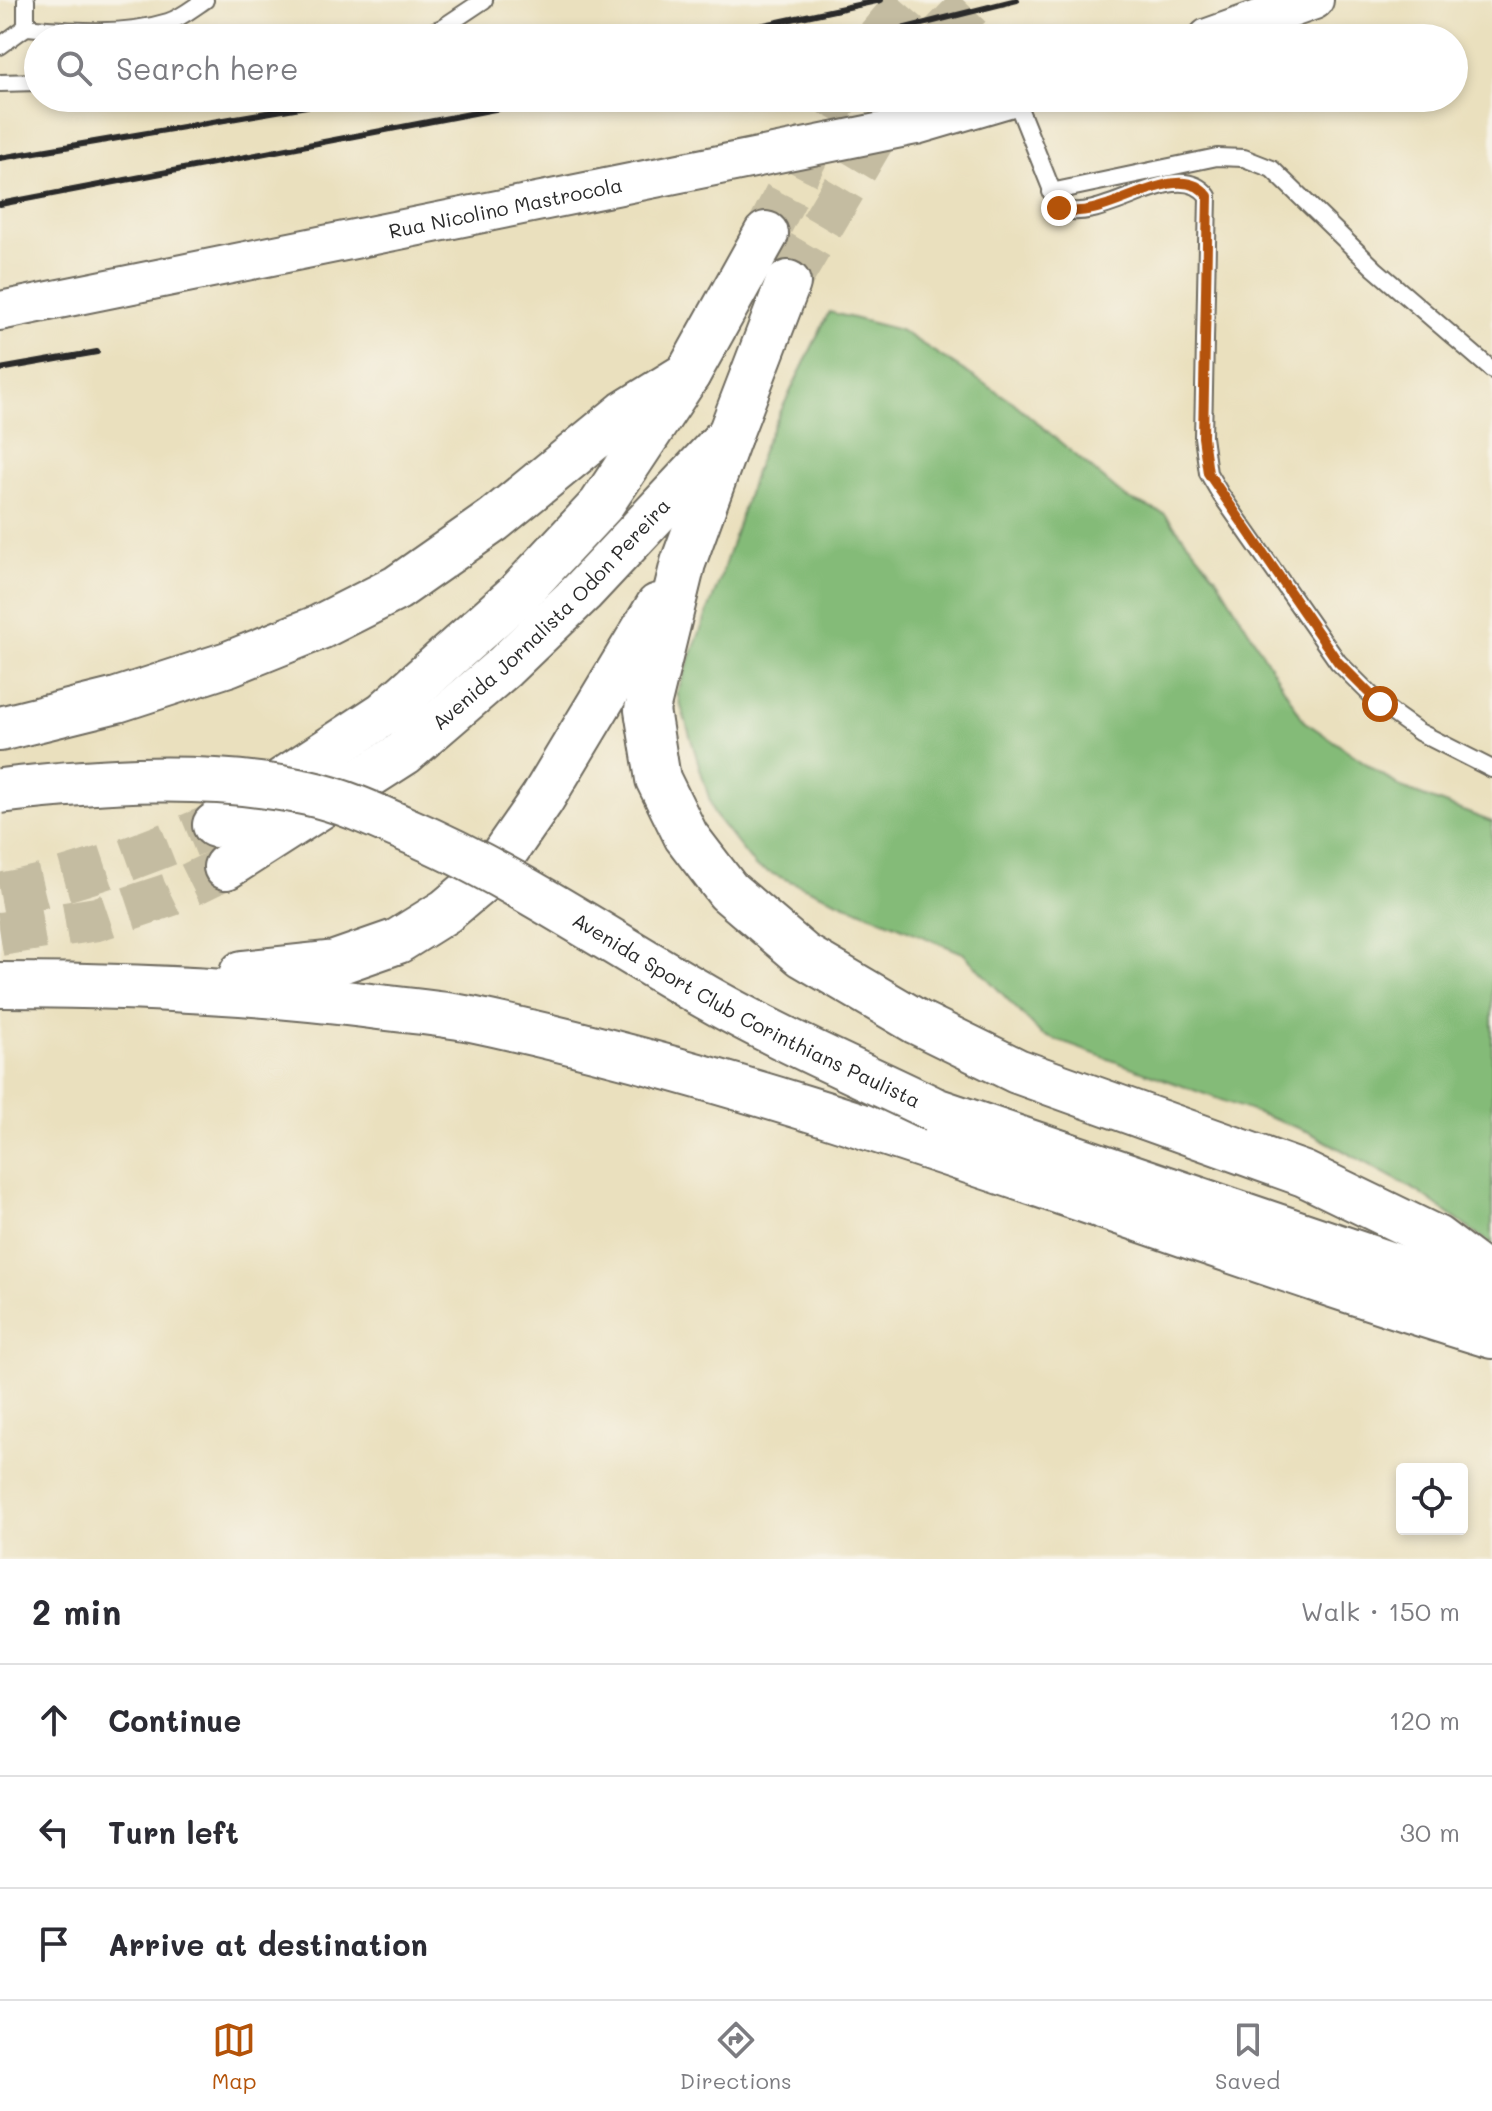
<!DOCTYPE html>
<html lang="en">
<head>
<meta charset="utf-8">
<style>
  :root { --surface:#fff; --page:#f2f2f3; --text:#2b2b33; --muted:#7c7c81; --line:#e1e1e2; --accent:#b45309 }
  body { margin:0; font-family:Mali,sans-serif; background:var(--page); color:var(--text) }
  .controls { position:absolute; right:24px; bottom:24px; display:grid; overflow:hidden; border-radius:8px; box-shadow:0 4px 12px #0003 }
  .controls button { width:72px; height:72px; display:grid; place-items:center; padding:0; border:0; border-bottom:2px solid var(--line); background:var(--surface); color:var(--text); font:40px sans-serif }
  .stop { position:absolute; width:24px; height:24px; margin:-18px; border:6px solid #b45309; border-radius:50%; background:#fff }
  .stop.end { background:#b45309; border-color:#fff; box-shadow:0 2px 8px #0008 }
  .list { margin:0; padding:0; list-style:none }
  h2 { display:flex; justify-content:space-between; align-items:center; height:104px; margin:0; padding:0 32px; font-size:34px }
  h2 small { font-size:26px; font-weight:400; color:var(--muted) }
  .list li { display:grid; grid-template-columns:52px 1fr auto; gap:24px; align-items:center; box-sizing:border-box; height:112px; padding:0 32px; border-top:2px solid var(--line) }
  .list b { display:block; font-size:30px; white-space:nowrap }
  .list em { font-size:26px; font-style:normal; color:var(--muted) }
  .icon { flex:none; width:44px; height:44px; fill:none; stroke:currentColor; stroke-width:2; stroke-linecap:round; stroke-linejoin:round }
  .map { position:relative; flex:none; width:1492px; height:1559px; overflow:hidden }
  .search { position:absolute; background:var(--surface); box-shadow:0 4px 12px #0003; left:24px; right:24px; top:24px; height:88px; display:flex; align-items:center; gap:20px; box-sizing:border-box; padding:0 28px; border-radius:44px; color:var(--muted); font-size:30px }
  .sheet { height:440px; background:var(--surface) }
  nav { display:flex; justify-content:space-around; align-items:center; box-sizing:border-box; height:112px; border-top:2px solid var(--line); background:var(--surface); font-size:22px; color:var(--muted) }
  nav a { display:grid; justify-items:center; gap:4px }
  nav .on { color:var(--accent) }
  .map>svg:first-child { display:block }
  .forest { fill:#84bb78; stroke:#587352; stroke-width:2 }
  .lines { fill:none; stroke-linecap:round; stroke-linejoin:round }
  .trunk-tunnel { stroke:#c4bca1; stroke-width:44; stroke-dasharray:44 22; stroke-linecap:butt }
  .service-casing { stroke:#6e6a5e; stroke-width:20 }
  .tertiary-casing { stroke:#6e6a5e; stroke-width:42 }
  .primary-casing { stroke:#6e6a5e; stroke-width:48 }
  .trunk-casing { stroke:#6e6a5e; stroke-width:48 }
  .service { stroke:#fff; stroke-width:16 }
  .tertiary { stroke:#fff; stroke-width:38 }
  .primary { stroke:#fff; stroke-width:44 }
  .trunk { stroke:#fff; stroke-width:44 }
  .rail { stroke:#2b2b2b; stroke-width:6 }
  .primary-bridge-casing { stroke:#6e6a5e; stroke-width:48; stroke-linecap:butt }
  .primary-bridge { stroke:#fff; stroke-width:44 }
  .route { stroke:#b45309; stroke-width:10 }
  .labels { text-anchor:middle; stroke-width:6; stroke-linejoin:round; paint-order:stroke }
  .street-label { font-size:20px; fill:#2b2b2b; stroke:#f7f3e8 }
</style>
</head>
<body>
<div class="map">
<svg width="1492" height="1559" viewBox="0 0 1492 1559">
  <rect width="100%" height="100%" fill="#f7f3e8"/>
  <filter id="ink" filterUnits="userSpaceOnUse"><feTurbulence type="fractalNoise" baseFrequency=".0125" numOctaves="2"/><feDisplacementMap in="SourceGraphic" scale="16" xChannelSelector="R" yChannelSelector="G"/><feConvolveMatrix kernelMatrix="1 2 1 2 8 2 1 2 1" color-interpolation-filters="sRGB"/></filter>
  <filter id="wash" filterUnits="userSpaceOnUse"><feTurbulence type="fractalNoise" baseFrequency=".006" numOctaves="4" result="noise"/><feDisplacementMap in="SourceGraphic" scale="32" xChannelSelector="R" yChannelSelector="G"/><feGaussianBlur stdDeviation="1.8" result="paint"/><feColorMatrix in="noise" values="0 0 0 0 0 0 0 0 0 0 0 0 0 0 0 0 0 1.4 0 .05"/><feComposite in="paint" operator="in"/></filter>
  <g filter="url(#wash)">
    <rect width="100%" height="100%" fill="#eae0be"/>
    <path class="forest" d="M 829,312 L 900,330 L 1013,402 L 1126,498 L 1165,514 L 1216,577 L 1304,721 L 1402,788 L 1492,822 L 1492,1245 L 1417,1191 L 1309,1132 L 1042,1035 L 963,953 L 756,867 L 714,814 L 677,693 L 720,579 L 763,448 Z"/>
  </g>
  <g filter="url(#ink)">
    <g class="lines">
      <g class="trunk-tunnel">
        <path d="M 878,38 L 910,0"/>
        <path d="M 939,38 L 976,0"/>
        <path d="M 766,234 L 836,98"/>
        <path d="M 788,283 L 897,98"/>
        <path d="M 0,895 C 76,881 144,854 215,825"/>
        <path d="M 0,934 L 97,919 L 169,895 L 226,867"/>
      </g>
      <defs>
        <g id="service">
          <path d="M 26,27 C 72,31 123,36 168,22 C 181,18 194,7 205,0"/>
          <path d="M 416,38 L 442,28 L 484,0"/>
          <path d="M 0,46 L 26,27 L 26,0"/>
          <path d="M 0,83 L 38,82"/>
          <path d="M 1015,98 L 1059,208 C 1103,227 1176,154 1208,196 L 1203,437 L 1208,473 L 1221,495 L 1338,662 L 1380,704 L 1419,732 L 1492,769"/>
          <path d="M 1051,192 L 1217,157 L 1244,158 L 1272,169 L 1375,269 L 1492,370"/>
        </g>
        <g id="tertiary">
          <path d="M 1208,38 L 1314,0"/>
          <path id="s1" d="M 0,311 L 916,125 L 1008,98"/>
        </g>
        <g id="primary">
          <path d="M 730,434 L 683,563 L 647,710 L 658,779 L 686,836 L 728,891 L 803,955 L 917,1022 L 1017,1071 L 1304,1174 L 1436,1238 L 1492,1280"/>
          <path d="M 0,729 L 117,700 L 228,664 L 320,627 L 397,588 L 494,520 L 625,413 L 688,374"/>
          <path d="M 242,973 L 335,963 L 398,941 L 446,911 L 490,874 L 542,799 L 658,606"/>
          <path d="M 0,985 C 122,985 242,990 363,1005 C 399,1010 436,1012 471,1019 C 820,1093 1152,1232 1492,1336"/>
          <path d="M 935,1110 L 1492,1299"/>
        </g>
        <g id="trunk">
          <path d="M 215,825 L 385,713 L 518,594 L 601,505 L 688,374 L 766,234"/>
          <path id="s2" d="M 226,867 L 404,753 L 504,667 L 582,592 L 730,434 L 788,283"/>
        </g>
      </defs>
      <use href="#service" class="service-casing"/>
      <use href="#tertiary" class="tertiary-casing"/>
      <use href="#primary" class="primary-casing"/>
      <use href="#trunk" class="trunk-casing"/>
      <use href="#service" class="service"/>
      <use href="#tertiary" class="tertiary"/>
      <use href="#primary" class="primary"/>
      <use href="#trunk" class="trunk"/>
      <g class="rail">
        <path d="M 703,38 L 881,0"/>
        <path d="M 866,38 L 1017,0"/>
        <path d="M 0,158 L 354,98"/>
        <path d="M 0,204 L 553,98"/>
        <path d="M 0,369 L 97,352"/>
      </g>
      <defs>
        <g id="primary-bridge">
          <path id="s3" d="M 0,791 C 102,779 207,772 308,793 C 341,800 374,815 405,829 C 511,874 606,940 706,997 C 779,1039 859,1073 935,1110"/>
        </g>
      </defs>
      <use href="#primary-bridge" class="primary-bridge-casing"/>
      <use href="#primary-bridge" class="primary-bridge"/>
    </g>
  </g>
  <g class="lines" filter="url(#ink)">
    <path class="route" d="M 1059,208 C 1103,227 1176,154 1208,196 L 1203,437 L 1208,473 L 1338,662 L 1380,704"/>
  </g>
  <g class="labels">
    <g class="street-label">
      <text dy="7" stroke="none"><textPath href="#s1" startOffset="516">Rua Nicolino Mastrocola</textPath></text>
      <text dy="7" stroke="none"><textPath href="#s2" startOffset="414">Avenida Jornalista Odon Pereira</textPath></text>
      <text dy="7" stroke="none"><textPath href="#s3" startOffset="800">Avenida Sport Club Corinthians Paulista</textPath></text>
    </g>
  </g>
</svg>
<div class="controls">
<button><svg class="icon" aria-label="locate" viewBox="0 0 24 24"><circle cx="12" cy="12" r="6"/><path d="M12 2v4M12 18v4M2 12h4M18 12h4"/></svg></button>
</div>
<div class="stop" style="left:1380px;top:704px"></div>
<div class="stop end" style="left:1059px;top:208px"></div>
<div class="search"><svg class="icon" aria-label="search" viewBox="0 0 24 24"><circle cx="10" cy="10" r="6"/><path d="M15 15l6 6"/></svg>Search here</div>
</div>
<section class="sheet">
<h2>2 min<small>Walk · 150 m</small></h2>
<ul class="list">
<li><svg class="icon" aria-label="ahead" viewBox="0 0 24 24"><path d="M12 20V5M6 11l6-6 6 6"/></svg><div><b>Continue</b></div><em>120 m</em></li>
<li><svg class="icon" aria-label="left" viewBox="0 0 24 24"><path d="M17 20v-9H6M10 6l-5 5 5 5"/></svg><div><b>Turn left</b></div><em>30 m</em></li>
<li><svg class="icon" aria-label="arrive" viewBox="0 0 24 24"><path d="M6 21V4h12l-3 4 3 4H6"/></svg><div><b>Arrive at destination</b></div></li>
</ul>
</section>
<nav>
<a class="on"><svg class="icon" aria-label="map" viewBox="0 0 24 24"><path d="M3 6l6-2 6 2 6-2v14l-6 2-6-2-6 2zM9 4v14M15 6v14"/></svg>Map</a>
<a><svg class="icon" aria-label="directions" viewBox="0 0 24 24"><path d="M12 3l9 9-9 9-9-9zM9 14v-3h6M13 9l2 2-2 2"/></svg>Directions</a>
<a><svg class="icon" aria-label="saved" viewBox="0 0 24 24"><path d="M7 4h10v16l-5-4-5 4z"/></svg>Saved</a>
</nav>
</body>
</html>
